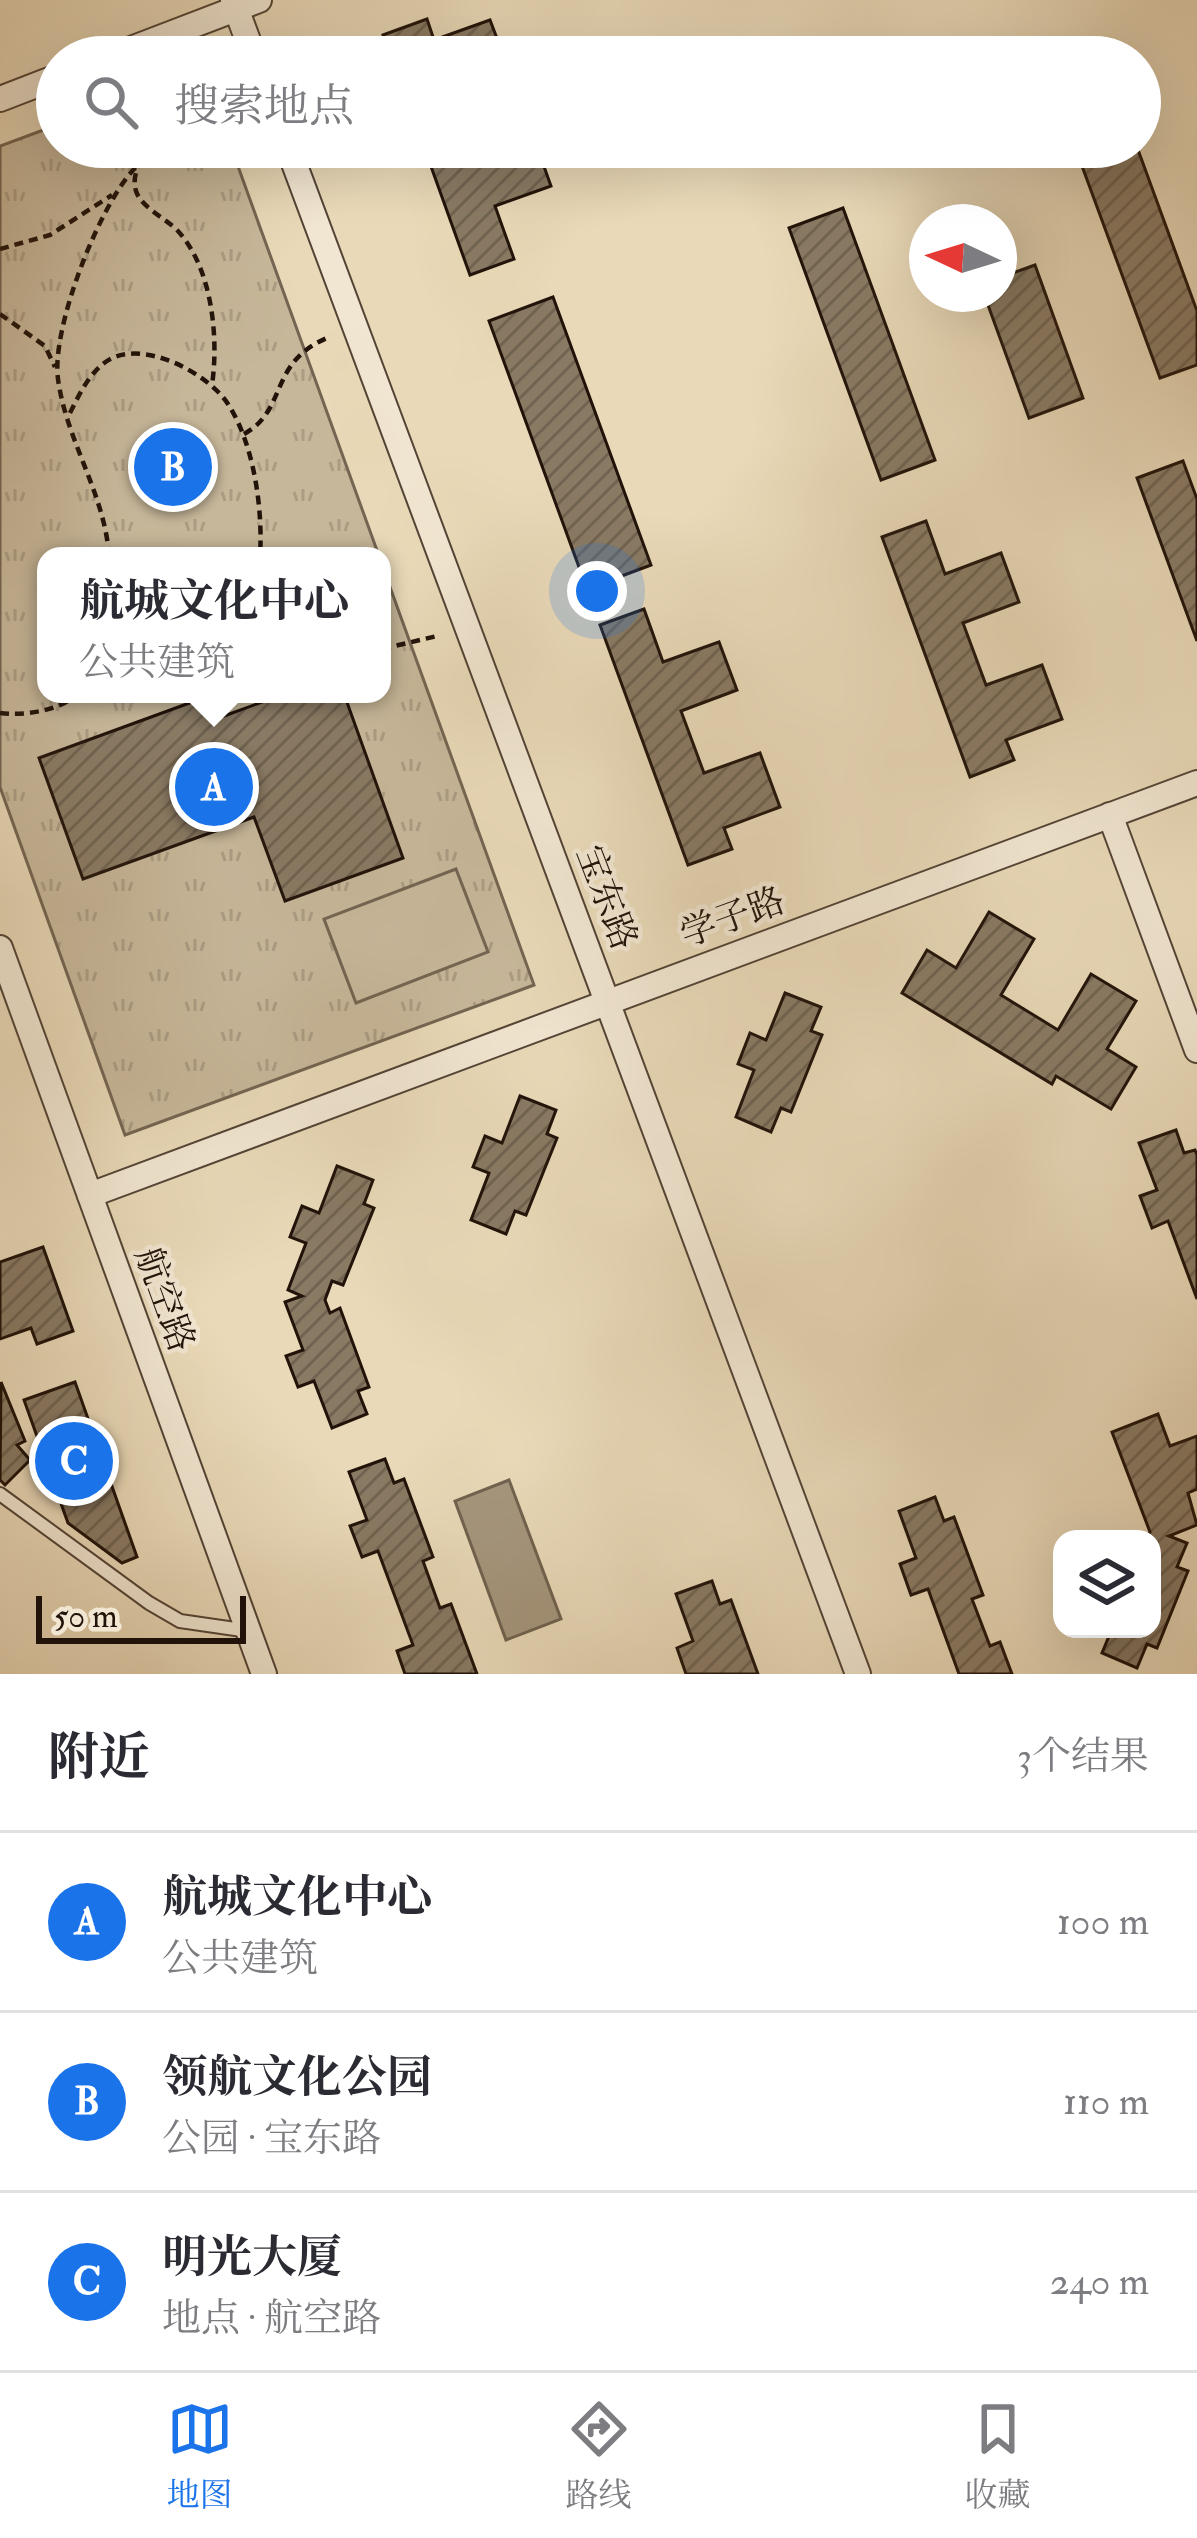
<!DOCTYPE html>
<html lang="zh">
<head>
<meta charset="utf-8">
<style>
  :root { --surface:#fff; --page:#f7f7f7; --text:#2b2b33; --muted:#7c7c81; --line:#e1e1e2; --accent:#1a73e8 }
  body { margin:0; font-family:"IM FELL Double Pica","Noto Serif SC",serif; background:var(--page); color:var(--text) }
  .controls { position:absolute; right:36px; bottom:36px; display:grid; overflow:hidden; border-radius:24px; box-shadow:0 12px 48px #0002 }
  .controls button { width:108px; height:108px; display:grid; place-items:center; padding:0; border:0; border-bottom:3px solid var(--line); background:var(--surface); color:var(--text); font:60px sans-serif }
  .compass { position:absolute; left:909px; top:204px; width:108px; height:108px; border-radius:50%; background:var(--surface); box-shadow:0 12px 48px #0002; rotate:274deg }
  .scale { position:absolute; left:36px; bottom:30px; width:210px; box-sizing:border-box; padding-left:12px; border:6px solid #21130a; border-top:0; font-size:33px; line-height:42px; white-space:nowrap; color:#21130a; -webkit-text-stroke:9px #f1e6d1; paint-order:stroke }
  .you { position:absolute; left:597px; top:591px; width:42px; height:42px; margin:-30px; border:9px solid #fff; border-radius:50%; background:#1a73e8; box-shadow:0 0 0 18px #1a73e833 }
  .badge { display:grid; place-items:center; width:78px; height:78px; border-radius:50%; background:var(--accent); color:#fff; font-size:39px; font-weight:700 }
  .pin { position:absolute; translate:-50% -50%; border:6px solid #fff; box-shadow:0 3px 12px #0006 }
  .popup { position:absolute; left:37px; top:547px; width:354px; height:156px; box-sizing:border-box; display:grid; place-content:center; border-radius:24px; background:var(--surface); filter:drop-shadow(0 3px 9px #0005); font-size:39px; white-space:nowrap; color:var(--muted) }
  .popup b { font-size:45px; color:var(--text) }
  .popup::after { content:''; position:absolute; left:50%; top:100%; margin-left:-24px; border:24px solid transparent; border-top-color:var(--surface) }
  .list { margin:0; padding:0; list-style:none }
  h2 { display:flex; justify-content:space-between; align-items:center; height:156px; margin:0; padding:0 48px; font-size:51px }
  h2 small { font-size:39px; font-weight:400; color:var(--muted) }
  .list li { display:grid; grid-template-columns:78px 1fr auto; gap:36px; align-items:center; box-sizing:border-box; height:180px; padding:0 48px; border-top:3px solid var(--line) }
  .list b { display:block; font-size:45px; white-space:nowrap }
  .list p { margin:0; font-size:39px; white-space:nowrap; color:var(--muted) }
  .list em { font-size:39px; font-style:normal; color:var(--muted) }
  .icon { flex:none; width:66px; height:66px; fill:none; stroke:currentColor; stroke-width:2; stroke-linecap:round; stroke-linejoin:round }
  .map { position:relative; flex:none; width:1197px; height:1674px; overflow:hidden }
  .search { position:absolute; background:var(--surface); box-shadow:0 12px 48px #0002; left:36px; right:36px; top:36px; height:132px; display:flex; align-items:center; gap:30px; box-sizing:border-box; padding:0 42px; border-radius:66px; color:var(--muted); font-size:45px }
  .sheet { height:696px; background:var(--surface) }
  nav { display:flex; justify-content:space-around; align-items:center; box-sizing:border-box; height:168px; border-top:3px solid var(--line); background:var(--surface); font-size:33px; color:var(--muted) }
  nav a { display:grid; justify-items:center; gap:6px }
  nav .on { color:var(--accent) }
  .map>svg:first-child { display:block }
  .grass { fill:url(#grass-tufts); stroke:#746552; stroke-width:3 }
  .garden { fill:#c7b79a; stroke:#746552; stroke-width:3 }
  .water { fill:#a5967d; stroke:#70624f; stroke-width:3 }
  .building { fill:url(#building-hatch); stroke:#21130a; stroke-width:3 }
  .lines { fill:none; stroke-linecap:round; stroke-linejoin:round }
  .service-casing { stroke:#534436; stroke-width:16 }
  .minor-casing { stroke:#534436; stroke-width:28 }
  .path { stroke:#21130a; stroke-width:4.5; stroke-dasharray:9 6; stroke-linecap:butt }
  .service { stroke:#f1e6d1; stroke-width:12 }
  .minor { stroke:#f1e6d1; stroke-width:24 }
  .labels { text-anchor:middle; stroke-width:9; stroke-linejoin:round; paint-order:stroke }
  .street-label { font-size:36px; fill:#21130a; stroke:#f1e6d1 }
</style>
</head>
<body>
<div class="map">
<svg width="1197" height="1674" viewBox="0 0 1197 1674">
  <defs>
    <pattern id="grass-tufts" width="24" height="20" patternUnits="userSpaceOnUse" patternTransform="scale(3)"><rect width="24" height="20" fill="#c7b79a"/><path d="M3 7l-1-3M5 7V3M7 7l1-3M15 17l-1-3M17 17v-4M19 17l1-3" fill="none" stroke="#ab9c83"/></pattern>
    <pattern id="building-hatch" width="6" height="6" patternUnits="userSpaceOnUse" patternTransform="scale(3)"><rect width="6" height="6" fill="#897a64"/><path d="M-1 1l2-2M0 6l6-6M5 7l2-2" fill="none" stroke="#706351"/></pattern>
  </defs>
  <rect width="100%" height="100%" fill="#e9d9b8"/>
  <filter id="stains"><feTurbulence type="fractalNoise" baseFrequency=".00167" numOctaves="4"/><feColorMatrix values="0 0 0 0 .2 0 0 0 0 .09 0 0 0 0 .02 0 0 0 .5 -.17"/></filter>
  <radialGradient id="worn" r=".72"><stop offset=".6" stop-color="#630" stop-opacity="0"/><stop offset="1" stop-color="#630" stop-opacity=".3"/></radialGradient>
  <path class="grass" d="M 57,125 L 57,147 L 231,147 L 379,556 L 46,556 L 46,694 L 382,694 L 382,565 L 534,985 L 125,1135 L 0,787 L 0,146 Z"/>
  <path class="garden" d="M 456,869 L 488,952 L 356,1003 L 324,919 Z"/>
  <path class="water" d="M 509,1480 L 561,1619 L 506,1640 L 455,1501 Z"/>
  <g class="building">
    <path d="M 427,19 L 434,40 L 490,20 L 504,57 L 391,57 L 383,35 Z"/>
    <path d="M 424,147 L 474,147 L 477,157 L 505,147 L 537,147 L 551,186 L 495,206 L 514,259 L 470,275 Z"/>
    <path d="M 1075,147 L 1137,147 L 1197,311 L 1197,365 L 1160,378 Z"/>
    <path d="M 843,208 L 935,460 L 881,480 L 789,228 Z"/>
    <path d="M 1035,265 L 1083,398 L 1029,418 L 984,294 L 999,294 L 999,278 Z"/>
    <path d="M 553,297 L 651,565 L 587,589 L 489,321 Z"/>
    <path d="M 1183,461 L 1197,499 L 1197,641 L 1137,478 Z"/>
    <path d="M 926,521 L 945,574 L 1001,553 L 1019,602 L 963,623 L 986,685 L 1042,665 L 1062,719 L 1006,740 L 1014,760 L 970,777 L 882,537 Z"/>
    <path d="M 644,609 L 663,662 L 719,642 L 737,690 L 681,711 L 704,773 L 760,753 L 780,807 L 724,828 L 732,849 L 688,865 L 600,625 Z"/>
    <path d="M 214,694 L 224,716 L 284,694 L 344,694 L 403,858 L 285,901 L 254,817 L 83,879 L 39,758 Z"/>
    <path d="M 989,912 L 1034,939 L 1001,995 L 1058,1030 L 1091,974 L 1136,1001 L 1107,1049 L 1136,1067 L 1111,1109 L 1056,1076 L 1052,1084 L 902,993 L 927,950 L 956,968 Z"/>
    <path d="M 785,993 L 821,1007 L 811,1031 L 822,1035 L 791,1112 L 781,1108 L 771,1132 L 736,1117 L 754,1070 L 738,1064 L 750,1033 L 766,1040 Z"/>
    <path d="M 520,1096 L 556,1110 L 547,1134 L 557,1138 L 526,1215 L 515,1211 L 506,1234 L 471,1220 L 489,1173 L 473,1167 L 485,1136 L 502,1143 Z"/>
    <path d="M 1176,1130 L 1184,1153 L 1195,1150 L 1197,1155 L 1197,1299 L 1168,1221 L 1152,1228 L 1140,1196 L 1157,1190 L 1139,1143 Z"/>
    <path d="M 337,1166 L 373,1180 L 364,1204 L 374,1208 L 343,1285 L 332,1281 L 325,1300 L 330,1313 L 340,1308 L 369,1387 L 358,1391 L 367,1414 L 332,1428 L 314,1381 L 298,1387 L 286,1356 L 303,1350 L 285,1302 L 302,1296 L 288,1290 L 306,1243 L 290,1237 L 302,1206 L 319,1213 Z"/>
    <path d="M 43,1247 L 73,1331 L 37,1344 L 31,1328 L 0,1339 L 0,1262 Z"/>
    <path d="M 1,1382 L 25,1441 L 17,1445 L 30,1460 L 5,1485 L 0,1480 Z"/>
    <path d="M 75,1382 L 137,1557 L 122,1563 L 68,1523 L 24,1400 Z"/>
    <path d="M 1158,1414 L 1170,1446 L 1197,1436 L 1197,1489 L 1188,1493 L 1197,1525 L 1169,1536 L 1187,1543 L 1177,1567 L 1188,1571 L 1157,1648 L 1147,1644 L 1137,1668 L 1102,1653 L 1112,1629 L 1152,1629 L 1152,1539 L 1147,1539 L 1150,1532 L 1112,1432 Z"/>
    <path d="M 385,1459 L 394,1483 L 404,1479 L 433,1557 L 423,1561 L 440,1608 L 451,1604 L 477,1674 L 405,1674 L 397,1651 L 413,1645 L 378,1551 L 362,1557 L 350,1526 L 367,1520 L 349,1472 Z"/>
    <path d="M 935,1497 L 944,1521 L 954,1517 L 983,1595 L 972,1599 L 990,1646 L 1000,1642 L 1012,1674 L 959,1674 L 928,1589 L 911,1595 L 900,1564 L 916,1558 L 899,1511 Z"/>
    <path d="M 712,1581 L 720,1604 L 731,1600 L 758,1674 L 686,1674 L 677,1648 L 693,1641 L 676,1594 Z"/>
  </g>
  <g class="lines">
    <defs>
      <path id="service" d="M 0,1494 L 149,1603 L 180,1621 L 249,1631"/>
      <g id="minor">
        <path d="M 233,0 L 254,57"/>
        <path d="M 110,57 L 259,0"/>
        <path d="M 0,99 L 57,77"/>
        <path d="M 288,147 L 858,1674"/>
        <path d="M 1110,815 L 1197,1050"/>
        <path d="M 0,948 L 264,1674"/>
        <path d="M 90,1195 L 1197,783"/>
      </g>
    </defs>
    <use href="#service" class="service-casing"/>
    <use href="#minor" class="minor-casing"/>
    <g class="path">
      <path d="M 150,147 C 141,159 131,175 136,191 C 141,207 165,218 177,230 C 212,267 219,337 212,385"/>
      <path d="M 0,249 L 50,235 L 112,195"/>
      <path d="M 0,314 L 45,346 L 55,367"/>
      <path d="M 70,413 C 79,395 89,373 107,361 C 142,338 208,373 228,404 C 254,444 263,509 260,556"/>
      <path d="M 244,434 C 288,410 268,363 327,338"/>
      <path d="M 109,556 C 105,494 66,440 58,379 C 51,328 100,203 136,167 C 146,156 163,151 177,147"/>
      <path d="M 382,649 L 437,636"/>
      <path d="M 0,713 C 23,716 60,711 77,694"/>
    </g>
    <use href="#service" class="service"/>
    <use href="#minor" class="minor"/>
  </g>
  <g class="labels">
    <g class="street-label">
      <text transform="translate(608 897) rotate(69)" y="13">宝东路</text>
      <text transform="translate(732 916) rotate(-20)" y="13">学子路</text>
      <text transform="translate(166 1299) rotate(70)" y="13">航空路</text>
    </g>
  </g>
  <rect width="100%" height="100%" filter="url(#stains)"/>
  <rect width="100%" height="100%" fill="url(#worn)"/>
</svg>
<div class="controls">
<button><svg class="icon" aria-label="layers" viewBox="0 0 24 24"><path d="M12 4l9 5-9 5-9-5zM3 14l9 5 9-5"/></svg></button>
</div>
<svg class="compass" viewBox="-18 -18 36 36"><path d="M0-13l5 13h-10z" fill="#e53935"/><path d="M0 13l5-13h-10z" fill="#7c7c81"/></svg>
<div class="scale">50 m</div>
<div class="you"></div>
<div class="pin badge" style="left:214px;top:787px">A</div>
<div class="popup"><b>航城文化中心</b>公共建筑</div>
<div class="pin badge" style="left:173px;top:467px">B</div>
<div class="pin badge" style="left:74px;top:1461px">C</div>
<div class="search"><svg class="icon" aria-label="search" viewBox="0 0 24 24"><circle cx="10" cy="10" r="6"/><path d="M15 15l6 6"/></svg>搜索地点</div>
</div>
<section class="sheet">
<h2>附近<small>3个结果</small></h2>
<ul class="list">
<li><span class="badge">A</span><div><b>航城文化中心</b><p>公共建筑</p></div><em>100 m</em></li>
<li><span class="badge">B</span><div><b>领航文化公园</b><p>公园 · 宝东路</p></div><em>110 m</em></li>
<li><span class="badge">C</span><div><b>明光大厦</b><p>地点 · 航空路</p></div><em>240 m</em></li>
</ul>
</section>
<nav>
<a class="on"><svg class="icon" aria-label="map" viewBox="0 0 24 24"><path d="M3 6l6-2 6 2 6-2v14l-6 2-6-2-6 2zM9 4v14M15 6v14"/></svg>地图</a>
<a><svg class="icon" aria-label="directions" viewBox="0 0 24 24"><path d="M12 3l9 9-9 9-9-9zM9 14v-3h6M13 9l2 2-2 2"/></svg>路线</a>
<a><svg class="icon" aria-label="saved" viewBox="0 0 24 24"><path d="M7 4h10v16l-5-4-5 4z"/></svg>收藏</a>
</nav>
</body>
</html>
